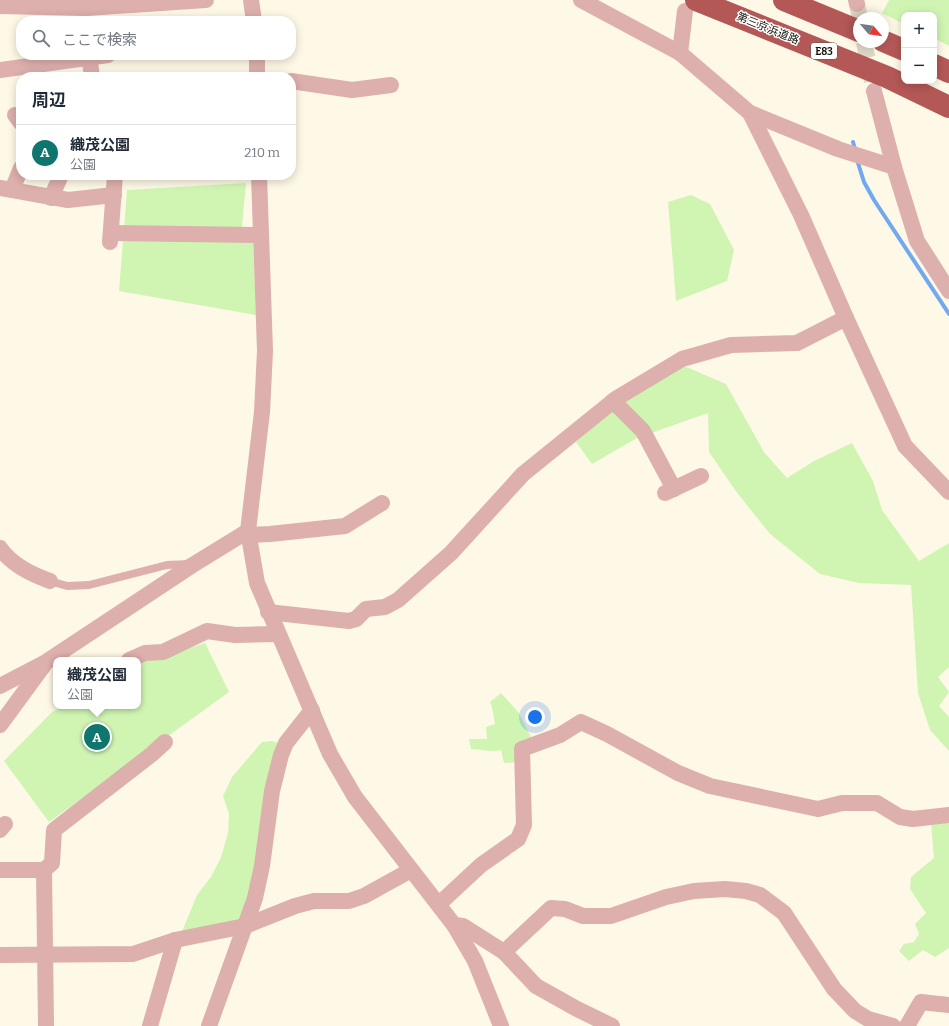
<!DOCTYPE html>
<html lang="ja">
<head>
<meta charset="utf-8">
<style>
  :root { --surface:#fff; --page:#f6f6f7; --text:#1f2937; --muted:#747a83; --line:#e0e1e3; --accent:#0f766e }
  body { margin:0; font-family:Bitter,"Noto Sans JP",serif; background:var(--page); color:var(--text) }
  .controls { position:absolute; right:12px; top:12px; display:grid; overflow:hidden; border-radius:8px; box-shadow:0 2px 10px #0003 }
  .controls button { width:36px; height:36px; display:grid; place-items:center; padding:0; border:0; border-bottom:1px solid var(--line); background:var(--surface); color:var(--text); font:20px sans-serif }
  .compass { position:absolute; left:853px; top:12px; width:36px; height:36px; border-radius:50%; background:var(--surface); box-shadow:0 2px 10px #0003; rotate:119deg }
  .you { position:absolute; left:535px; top:717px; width:14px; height:14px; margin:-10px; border:3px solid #fff; border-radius:50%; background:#1a73e8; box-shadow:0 0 0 6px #1a73e833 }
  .badge { display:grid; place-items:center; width:26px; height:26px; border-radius:50%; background:var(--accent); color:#fff; font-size:13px; font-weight:700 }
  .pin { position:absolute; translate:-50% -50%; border:2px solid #fff; box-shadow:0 1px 4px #0006 }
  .popup { position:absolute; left:53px; top:657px; width:88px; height:52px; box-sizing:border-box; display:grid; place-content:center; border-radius:8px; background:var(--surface); filter:drop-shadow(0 1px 3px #0005); font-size:13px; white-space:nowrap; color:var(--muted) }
  .popup b { font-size:15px; color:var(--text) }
  .popup::after { content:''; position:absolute; left:50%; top:100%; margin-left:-8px; border:8px solid transparent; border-top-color:var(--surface) }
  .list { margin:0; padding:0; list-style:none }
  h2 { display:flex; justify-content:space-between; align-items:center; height:52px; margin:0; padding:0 16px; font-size:17px }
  h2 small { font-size:13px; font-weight:400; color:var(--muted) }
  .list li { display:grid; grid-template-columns:26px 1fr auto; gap:12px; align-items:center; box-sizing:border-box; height:56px; padding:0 16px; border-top:1px solid var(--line) }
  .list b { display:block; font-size:15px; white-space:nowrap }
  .list p { margin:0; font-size:13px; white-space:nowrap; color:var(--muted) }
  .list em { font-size:13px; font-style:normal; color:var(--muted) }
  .icon { flex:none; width:22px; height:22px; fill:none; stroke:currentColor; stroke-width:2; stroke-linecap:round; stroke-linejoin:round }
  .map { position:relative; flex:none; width:949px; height:1026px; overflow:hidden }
  .search { position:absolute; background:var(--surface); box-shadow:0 2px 10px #0003; left:16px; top:16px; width:280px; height:44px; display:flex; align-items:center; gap:10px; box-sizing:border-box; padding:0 14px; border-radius:16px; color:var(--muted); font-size:15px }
  .panel { position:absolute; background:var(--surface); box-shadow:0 2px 10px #0003; left:16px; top:72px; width:280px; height:108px; border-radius:16px }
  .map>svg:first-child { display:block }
  .green { fill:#d0f5b3 }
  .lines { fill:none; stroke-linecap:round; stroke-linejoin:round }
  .stream { stroke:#71a9ef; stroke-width:4 }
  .street-tunnel { stroke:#dbd5c4; stroke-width:16; stroke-dasharray:16 8; stroke-linecap:butt }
  .lane { stroke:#ddafad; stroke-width:8 }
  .street { stroke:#ddafad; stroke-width:16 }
  .highway { stroke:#b35857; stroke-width:22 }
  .labels { text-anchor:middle; stroke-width:3; stroke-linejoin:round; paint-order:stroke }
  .shield { fill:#fff; stroke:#5a5851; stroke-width:1 }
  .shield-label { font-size:10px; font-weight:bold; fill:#131006 }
  .street-label { font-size:11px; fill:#131006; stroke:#fff }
</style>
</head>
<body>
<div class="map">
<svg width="949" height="1026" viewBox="0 0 949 1026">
  <rect width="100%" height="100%" fill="#fef8e6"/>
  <g class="green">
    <path d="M 889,0 L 949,0 L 949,46 L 934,38 L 934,15 L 904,15 L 904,24 L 882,13 Z"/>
    <path d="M 246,183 L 242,226 L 253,240 L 256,315 L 119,291 L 127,190 Z"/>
    <path d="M 691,195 L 710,204 L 734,250 L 727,281 L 676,301 L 668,202 Z"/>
    <path d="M 684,366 L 726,384 L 764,452 L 787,478 L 814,461 L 852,443 L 873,481 L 882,510 L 919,561 L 949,543 L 949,667 L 938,677 L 949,692 L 939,706 L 949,717 L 949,751 L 930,730 L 918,693 L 911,585 L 859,583 L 820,574 L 770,534 L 735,490 L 709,452 L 708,413 L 637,438 L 592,464 L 576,442 L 610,411 Z"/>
    <path d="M 205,643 L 229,692 L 49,822 L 4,761 L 52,712 L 64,706 L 138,706 L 138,664 L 145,660 L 157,659 Z"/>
    <path d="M 501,693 L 519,713 L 532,739 L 518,762 L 504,763 L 501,750 C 490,753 482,749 471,749 L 469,739 L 487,739 L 486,727 L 495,724 L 492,707 L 490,702 Z"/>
    <path d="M 272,741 L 281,744 L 258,865 L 241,923 L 181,934 L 197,895 L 211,877 L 221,857 L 228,833 L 229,814 L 223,796 L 232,777 L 262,742 Z"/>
    <path d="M 949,820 L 949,948 L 935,957 L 923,950 L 909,961 L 899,951 L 904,944 L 914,942 L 919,934 L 915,924 L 926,913 L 910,889 L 911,877 L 934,858 L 931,823 Z"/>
  </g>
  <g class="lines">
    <g class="stream">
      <path d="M 853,142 L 855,149"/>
      <path d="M 858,163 L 864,182 L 874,200 L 949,314"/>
    </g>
    <g class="street-tunnel">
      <path d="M 857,4 L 860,18"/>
      <path d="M 864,42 L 874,91"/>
    </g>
    <path class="lane" d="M 50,581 L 67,586 L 89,585 L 167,565 L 190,564"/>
    <g class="street">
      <path d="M 251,0 L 254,21"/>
      <path d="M 581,0 L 680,53 L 750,113 L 838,149 L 894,167"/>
      <path d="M 856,0 L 857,4"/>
      <path d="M 0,6 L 86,8 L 206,0"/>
      <path d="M 680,53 L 685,11"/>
      <path d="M 89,55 L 92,77"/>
      <path d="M 257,55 L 257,77"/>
      <path d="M 0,70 L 108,55"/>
      <path d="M 291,81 L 352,90 L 391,85"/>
      <path d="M 874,91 L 894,167 L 917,241 L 949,291"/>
      <path d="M 750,113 L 801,215 L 846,318 L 905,446 L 949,492"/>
      <path d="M 15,115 L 21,123"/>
      <path d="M 259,175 L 265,351 L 262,412 L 248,531 L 257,583 L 330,754 L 355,797 L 454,925 L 475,961 L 501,1026"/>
      <path d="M 0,188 L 68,200 L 114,195"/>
      <path d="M 12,190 L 21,168"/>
      <path d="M 51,198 L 61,175"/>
      <path d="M 112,233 L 261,235"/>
      <path d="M 110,242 L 115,175"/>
      <path d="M 613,401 L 643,431 L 674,489"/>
      <path d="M 665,493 L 701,476"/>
      <path d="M 248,535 L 270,534 L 345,526 L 382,503"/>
      <path d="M 0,548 C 12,565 31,574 50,581"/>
      <path d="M 268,612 L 349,621 L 356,619 L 366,609 L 385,607 L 398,600 L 451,553 L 523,474 L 617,398 L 682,359 L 731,345 L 797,343 L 846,318"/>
      <path d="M 129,660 L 145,653 L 163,652 L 207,631 L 235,635 L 278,634"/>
      <path d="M 0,686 L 46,662 L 191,566 L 248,531"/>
      <path d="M 0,725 L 44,665"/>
      <path d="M 0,830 L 5,824"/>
      <path d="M 0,870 L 44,870 L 46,1026"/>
      <path d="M 44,870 L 52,863 L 54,830 L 152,754 L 165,742"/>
      <path d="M 439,904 L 481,865 L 518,839 L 524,825 L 522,749 L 560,735 L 581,722 L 607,734 L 678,773 L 710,786 L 818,809 L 842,803 L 877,803 L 900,817 L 913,819 L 949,815"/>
      <path d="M 454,925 L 463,926 L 504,952 L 536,986 L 577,1009 L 612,1026"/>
      <path d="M 504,952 L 551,908 L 565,909 L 583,916 L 611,916 L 666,897 L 694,891 L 725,889 L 746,891 L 760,895 L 784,913 L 834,989 L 855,1011 L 868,1019 L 893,1026"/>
      <path d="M 0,955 L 133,954 L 175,940 L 245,926 L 295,906 L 314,901 L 349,901 L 364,896 L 411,870"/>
      <path d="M 150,1026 L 175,940"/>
      <path d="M 209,1026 L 255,898 L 262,866 L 272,791 L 281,755 L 286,743 L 312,710"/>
      <path d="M 907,1026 L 921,1002 L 949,1005"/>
    </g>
    <g class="highway">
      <path d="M 696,0 L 887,77 L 949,107"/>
      <path d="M 784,0 L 859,31"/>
      <path d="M 883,41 L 904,50"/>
      <path d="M 934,65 L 949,72"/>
    </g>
  </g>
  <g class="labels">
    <rect class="shield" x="811" y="43" width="26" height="16" rx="3"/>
    <g class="shield-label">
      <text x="824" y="55">E83</text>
    </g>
    <g class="street-label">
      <text transform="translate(768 28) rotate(22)" y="4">第三京浜道路</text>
    </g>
  </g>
</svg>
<div class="controls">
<button>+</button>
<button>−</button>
</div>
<svg class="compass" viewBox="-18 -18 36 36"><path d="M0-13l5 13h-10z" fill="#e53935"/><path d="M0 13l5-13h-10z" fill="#747a83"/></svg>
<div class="you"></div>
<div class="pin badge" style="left:97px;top:737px">A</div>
<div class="popup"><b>織茂公園</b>公園</div>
<div class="search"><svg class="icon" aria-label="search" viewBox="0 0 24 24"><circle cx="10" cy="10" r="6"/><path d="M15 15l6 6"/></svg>ここで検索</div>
<section class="panel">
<h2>周辺<small></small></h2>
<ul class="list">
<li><span class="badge">A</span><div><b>織茂公園</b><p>公園</p></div><em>210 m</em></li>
</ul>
</section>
</div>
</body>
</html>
